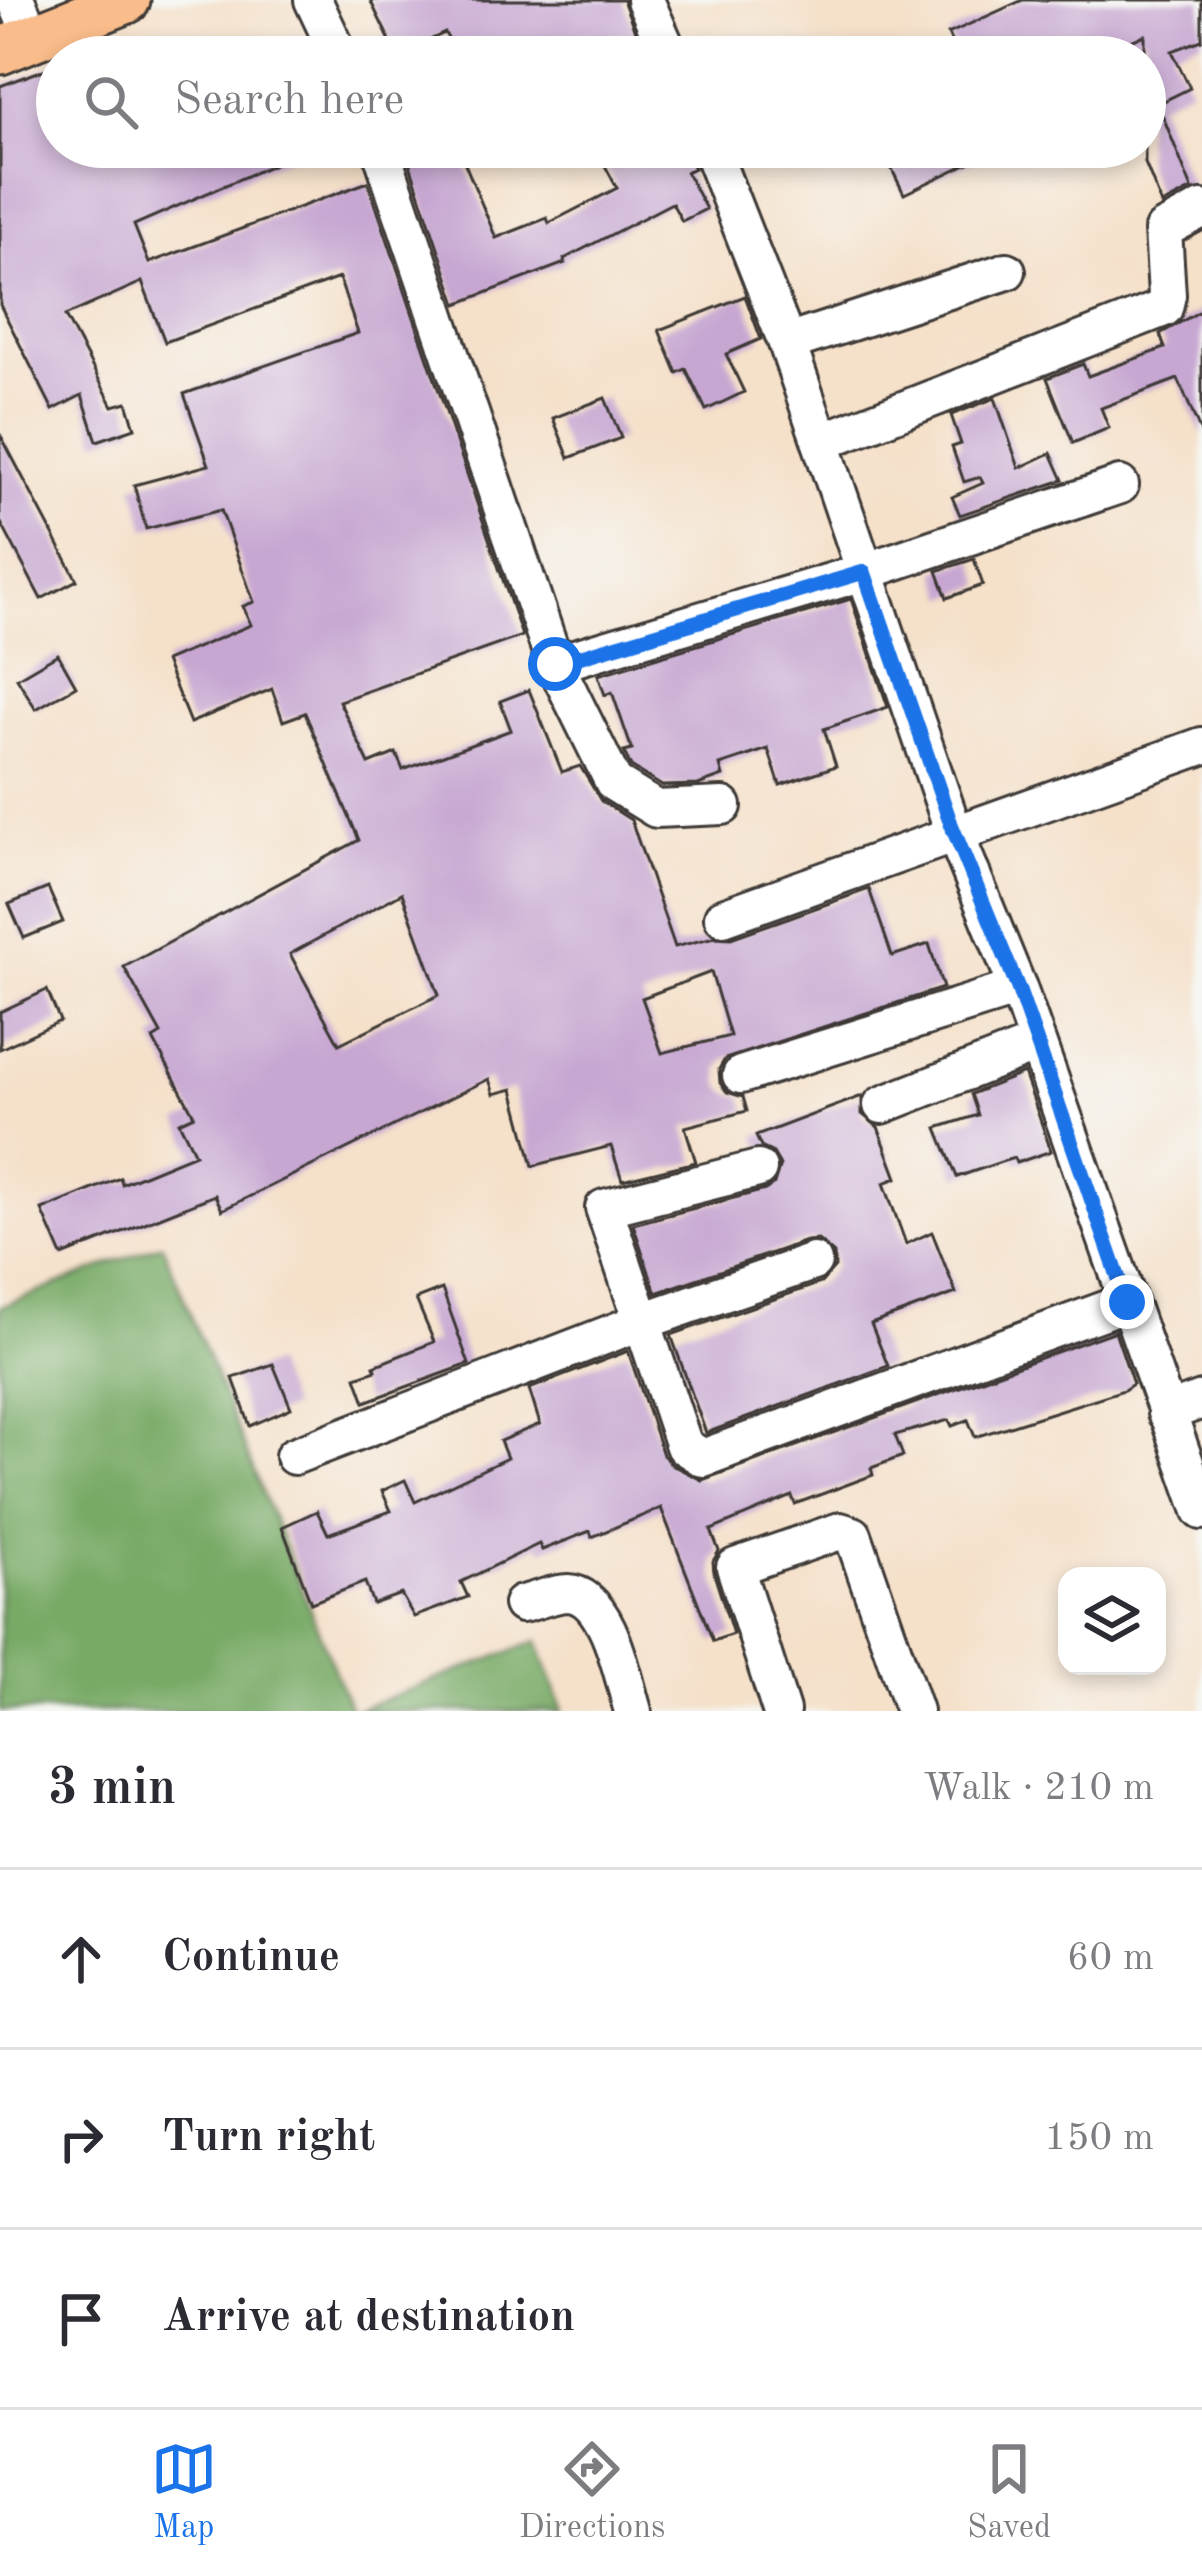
<!DOCTYPE html>
<html lang="en">
<head>
<meta charset="utf-8">
<style>
  :root { --surface:#fff; --page:#f7f7f7; --text:#2b2b33; --muted:#7c7c81; --line:#e1e1e2; --accent:#1a73e8 }
  body { margin:0; font-family:"Old Standard TT",serif; background:var(--page); color:var(--text) }
  .controls { position:absolute; right:36px; bottom:36px; display:grid; overflow:hidden; border-radius:24px; box-shadow:0 6px 18px #0003 }
  .controls button { width:108px; height:108px; display:grid; place-items:center; padding:0; border:0; border-bottom:3px solid var(--line); background:var(--surface); color:var(--text); font:60px sans-serif }
  .stop { position:absolute; width:36px; height:36px; margin:-27px; border:9px solid #1a73e8; border-radius:50%; background:#fff }
  .stop.end { background:#1a73e8; border-color:#fff; box-shadow:0 3px 12px #0008 }
  .list { margin:0; padding:0; list-style:none }
  h2 { display:flex; justify-content:space-between; align-items:center; height:156px; margin:0; padding:0 48px; font-size:51px }
  h2 small { font-size:39px; font-weight:400; color:var(--muted) }
  .list li { display:grid; grid-template-columns:78px 1fr auto; gap:36px; align-items:center; box-sizing:border-box; height:180px; padding:0 48px; border-top:3px solid var(--line) }
  .list b { display:block; font-size:45px; white-space:nowrap }
  .list em { font-size:39px; font-style:normal; color:var(--muted) }
  .icon { flex:none; width:66px; height:66px; fill:none; stroke:currentColor; stroke-width:2; stroke-linecap:round; stroke-linejoin:round }
  .map { position:relative; flex:none; width:1202px; height:1711px; overflow:hidden }
  .search { position:absolute; background:var(--surface); box-shadow:0 6px 18px #0003; left:36px; right:36px; top:36px; height:132px; display:flex; align-items:center; gap:30px; box-sizing:border-box; padding:0 42px; border-radius:66px; color:var(--muted); font-size:45px }
  .sheet { height:696px; background:var(--surface) }
  nav { display:flex; justify-content:space-around; align-items:center; box-sizing:border-box; height:168px; border-top:3px solid var(--line); background:var(--surface); font-size:33px; color:var(--muted) }
  nav a { display:grid; justify-items:center; gap:6px }
  nav .on { color:var(--accent) }
  .map>svg:first-child { display:block }
  .forest { fill:#78aa66; stroke:#4a6341; stroke-width:3 }
  .building { fill:#c7a7d2; fill-rule:evenodd }
  .lines { fill:none; stroke-linecap:round; stroke-linejoin:round }
  .minor-casing { stroke:#3d3936; stroke-width:42 }
  .major-casing { stroke:#3d3936; stroke-width:51 }
  .minor { stroke:#fff; stroke-width:36 }
  .major { stroke:#f9bc8a; stroke-width:45 }
  .route { stroke:#1a73e8; stroke-width:15 }
</style>
</head>
<body>
<div class="map">
<svg width="1202" height="1711" viewBox="0 0 1202 1711">
  <rect width="100%" height="100%" fill="#f6f6f2"/>
  <filter id="ink" filterUnits="userSpaceOnUse"><feTurbulence type="fractalNoise" baseFrequency=".00833" numOctaves="2"/><feDisplacementMap in="SourceGraphic" scale="24" xChannelSelector="R" yChannelSelector="G"/><feConvolveMatrix kernelMatrix="1 2 1 2 8 2 1 2 1" color-interpolation-filters="sRGB"/></filter>
  <filter id="wash" filterUnits="userSpaceOnUse"><feTurbulence type="fractalNoise" baseFrequency=".004" numOctaves="4" result="noise"/><feDisplacementMap in="SourceGraphic" scale="48" xChannelSelector="R" yChannelSelector="G"/><feGaussianBlur stdDeviation="2.7" result="paint"/><feColorMatrix in="noise" values="0 0 0 0 0 0 0 0 0 0 0 0 0 0 0 0 0 1.4 0 .05"/><feComposite in="paint" operator="in"/></filter>
  <g filter="url(#wash)">
    <rect width="100%" height="100%" fill="#f5e0c9"/>
    <g class="forest">
      <path d="M 162,1244 L 351,1711 L 0,1711 L 0,1307 Z"/>
      <path d="M 538,1641 L 563,1711 L 353,1711 Z"/>
    </g>
    <g id="blocks">
      <g class="building">
        <path d="M 370,0 L 623,0 L 645,57 L 458,57 L 445,33 L 397,55 Z"/>
        <path d="M 1023,0 L 1202,0 L 1202,40 L 1172,51 L 1190,88 L 1158,104 L 1192,189 L 1162,205 L 1145,163 L 1145,35 L 1093,57 L 958,57 L 948,34 Z"/>
        <path d="M 57,65 L 57,147 L 313,147 L 134,225 L 149,263 L 368,182 L 522,636 L 339,701 L 369,764 L 396,753 L 403,770 L 511,730 L 500,701 L 529,690 L 562,772 L 580,766 L 601,801 L 631,820 L 675,947 L 714,937 L 731,938 L 869,889 L 892,956 L 929,944 L 943,988 L 725,1059 L 719,1069 L 720,1083 L 727,1092 L 743,1097 L 747,1111 L 685,1127 L 696,1162 L 622,1180 L 611,1146 L 533,1166 L 513,1089 L 494,1094 L 489,1079 L 222,1210 L 215,1195 L 62,1256 L 42,1210 L 120,1178 L 122,1184 L 195,1154 L 179,1122 L 194,1115 L 153,1039 L 161,1034 L 124,967 L 359,840 L 305,713 L 283,721 L 272,689 L 190,723 L 165,661 L 251,625 L 243,606 L 254,602 L 221,510 L 146,529 L 134,485 L 209,465 L 184,394 L 358,333 L 339,278 L 165,342 L 142,282 L 65,316 L 113,406 L 127,402 L 135,428 L 97,441 L 82,395 L 53,410 L 0,305 L 0,86 ZM 402,893 L 439,995 L 339,1044 L 290,954 ZM 711,972 L 730,1036 L 662,1053 L 642,998 Z"/>
        <path d="M 404,147 L 458,147 L 496,238 L 547,218 L 549,223 L 617,188 L 595,147 L 682,147 L 694,168 L 686,172 L 706,209 L 682,221 L 672,203 L 564,259 L 565,263 L 457,304 Z"/>
        <path d="M 881,147 L 1002,147 L 904,194 Z"/>
        <path d="M 745,296 L 761,339 L 726,354 L 744,392 L 706,410 L 686,369 L 677,373 L 659,330 Z"/>
        <path d="M 1202,310 L 1202,435 L 1178,379 L 1101,408 L 1109,428 L 1073,443 L 1047,378 L 1083,364 L 1088,376 L 1165,348 L 1160,334 Z"/>
        <path d="M 605,398 L 621,438 L 569,458 L 553,418 Z"/>
        <path d="M 995,398 L 1019,468 L 1051,453 L 1063,480 L 960,515 L 952,497 L 983,483 L 980,477 L 964,482 L 952,447 L 961,444 L 951,415 Z"/>
        <path d="M 0,434 L 77,580 L 41,599 L 0,521 Z"/>
        <path d="M 974,559 L 983,585 L 947,598 L 937,571 Z"/>
        <path d="M 851,599 L 888,707 L 824,729 L 836,766 L 780,785 L 768,749 L 720,765 L 723,776 L 698,785 L 662,786 L 631,767 L 624,752 L 632,750 L 612,692 L 605,695 L 598,675 Z"/>
        <path d="M 58,654 L 76,686 L 36,709 L 17,678 Z"/>
        <path d="M 48,888 L 63,922 L 24,938 L 9,904 Z"/>
        <path d="M 47,990 L 60,1021 L 0,1049 L 0,1012 Z"/>
        <path d="M 1024,1073 L 1051,1151 L 1016,1163 L 1014,1158 L 1001,1162 L 957,1177 L 937,1128 L 978,1115 L 971,1094 Z"/>
        <path d="M 862,1096 L 862,1114 L 878,1127 L 897,1178 L 884,1183 L 906,1244 L 932,1232 L 956,1293 L 871,1324 L 888,1366 L 706,1433 L 671,1335 L 821,1283 L 835,1267 L 834,1254 L 818,1240 L 806,1241 L 656,1293 L 633,1224 L 765,1190 L 774,1184 L 780,1165 L 773,1153 L 761,1147 L 756,1136 Z"/>
        <path d="M 442,1289 L 469,1364 L 365,1402 L 356,1377 L 376,1370 L 374,1366 L 434,1342 L 416,1299 Z"/>
        <path d="M 1115,1331 L 1133,1384 L 1124,1390 L 975,1437 L 968,1420 L 952,1426 L 949,1420 L 895,1435 L 903,1456 L 871,1468 L 873,1475 L 795,1504 L 792,1496 L 711,1530 L 719,1551 L 713,1561 L 714,1574 L 733,1634 L 713,1641 L 661,1508 L 592,1537 L 590,1531 L 542,1550 L 539,1544 L 461,1582 L 468,1597 L 414,1617 L 401,1594 L 373,1604 L 365,1582 L 311,1603 L 282,1527 L 317,1511 L 328,1534 L 391,1511 L 382,1491 L 405,1480 L 415,1502 L 507,1458 L 500,1441 L 540,1424 L 529,1389 L 628,1351 L 663,1455 L 672,1465 L 702,1480 Z"/>
        <path d="M 273,1364 L 291,1408 L 250,1426 L 233,1378 Z"/>
      </g>
    </g>
  </g>
  <g filter="url(#ink)">
    <use href="#blocks" fill-opacity="0" stroke="#3d3936" stroke-width="3"/>
    <g class="lines">
      <defs>
        <g id="minor">
          <path d="M 16,0 L 32,37"/>
          <path d="M 313,0 L 340,57"/>
          <path d="M 645,0 L 670,57"/>
          <path d="M 380,147 L 555,664 L 864,572 L 1120,485"/>
          <path d="M 710,147 L 787,343 L 951,824 L 1018,988 L 1202,1511"/>
          <path d="M 787,343 L 1007,271"/>
          <path d="M 821,442 L 1164,308 L 1167,295 L 1163,230 L 1202,209"/>
          <path d="M 555,664 L 614,783 L 656,809 L 723,806"/>
          <path d="M 723,917 L 1202,746"/>
          <path d="M 741,1075 L 1018,988"/>
          <path d="M 882,1105 L 1036,1044"/>
          <path d="M 758,1169 L 604,1208 L 684,1446 L 703,1458 L 1127,1302"/>
          <path d="M 1166,1413 L 1202,1400"/>
          <path d="M 294,1456 L 643,1321 L 813,1262"/>
          <path d="M 522,1604 C 536,1601 554,1593 568,1593 C 609,1595 623,1679 633,1711"/>
          <path d="M 781,1711 L 735,1567 L 840,1531 L 853,1535 L 914,1711"/>
        </g>
        <path id="major" d="M 0,51 L 127,0"/>
      </defs>
      <use href="#minor" class="minor-casing"/>
      <use href="#major" class="major-casing"/>
      <use href="#minor" class="minor"/>
      <use href="#major" class="major"/>
    </g>
  </g>
  <g class="lines" filter="url(#ink)">
    <path class="route" d="M 555,664 L 864,572 L 951,824 L 1018,988 L 1127,1302"/>
  </g>
</svg>
<div class="controls">
<button><svg class="icon" aria-label="layers" viewBox="0 0 24 24"><path d="M12 4l9 5-9 5-9-5zM3 14l9 5 9-5"/></svg></button>
</div>
<div class="stop" style="left:555px;top:664px"></div>
<div class="stop end" style="left:1127px;top:1302px"></div>
<div class="search"><svg class="icon" aria-label="search" viewBox="0 0 24 24"><circle cx="10" cy="10" r="6"/><path d="M15 15l6 6"/></svg>Search here</div>
</div>
<section class="sheet">
<h2>3 min<small>Walk · 210 m</small></h2>
<ul class="list">
<li><svg class="icon" aria-label="ahead" viewBox="0 0 24 24"><path d="M12 20V5M6 11l6-6 6 6"/></svg><div><b>Continue</b></div><em>60 m</em></li>
<li><svg class="icon" aria-label="right" viewBox="0 0 24 24"><path d="M7 20v-9h11M14 6l5 5-5 5"/></svg><div><b>Turn right</b></div><em>150 m</em></li>
<li><svg class="icon" aria-label="arrive" viewBox="0 0 24 24"><path d="M6 21V4h12l-3 4 3 4H6"/></svg><div><b>Arrive at destination</b></div></li>
</ul>
</section>
<nav>
<a class="on"><svg class="icon" aria-label="map" viewBox="0 0 24 24"><path d="M3 6l6-2 6 2 6-2v14l-6 2-6-2-6 2zM9 4v14M15 6v14"/></svg>Map</a>
<a><svg class="icon" aria-label="directions" viewBox="0 0 24 24"><path d="M12 3l9 9-9 9-9-9zM9 14v-3h6M13 9l2 2-2 2"/></svg>Directions</a>
<a><svg class="icon" aria-label="saved" viewBox="0 0 24 24"><path d="M7 4h10v16l-5-4-5 4z"/></svg>Saved</a>
</nav>
</body>
</html>
